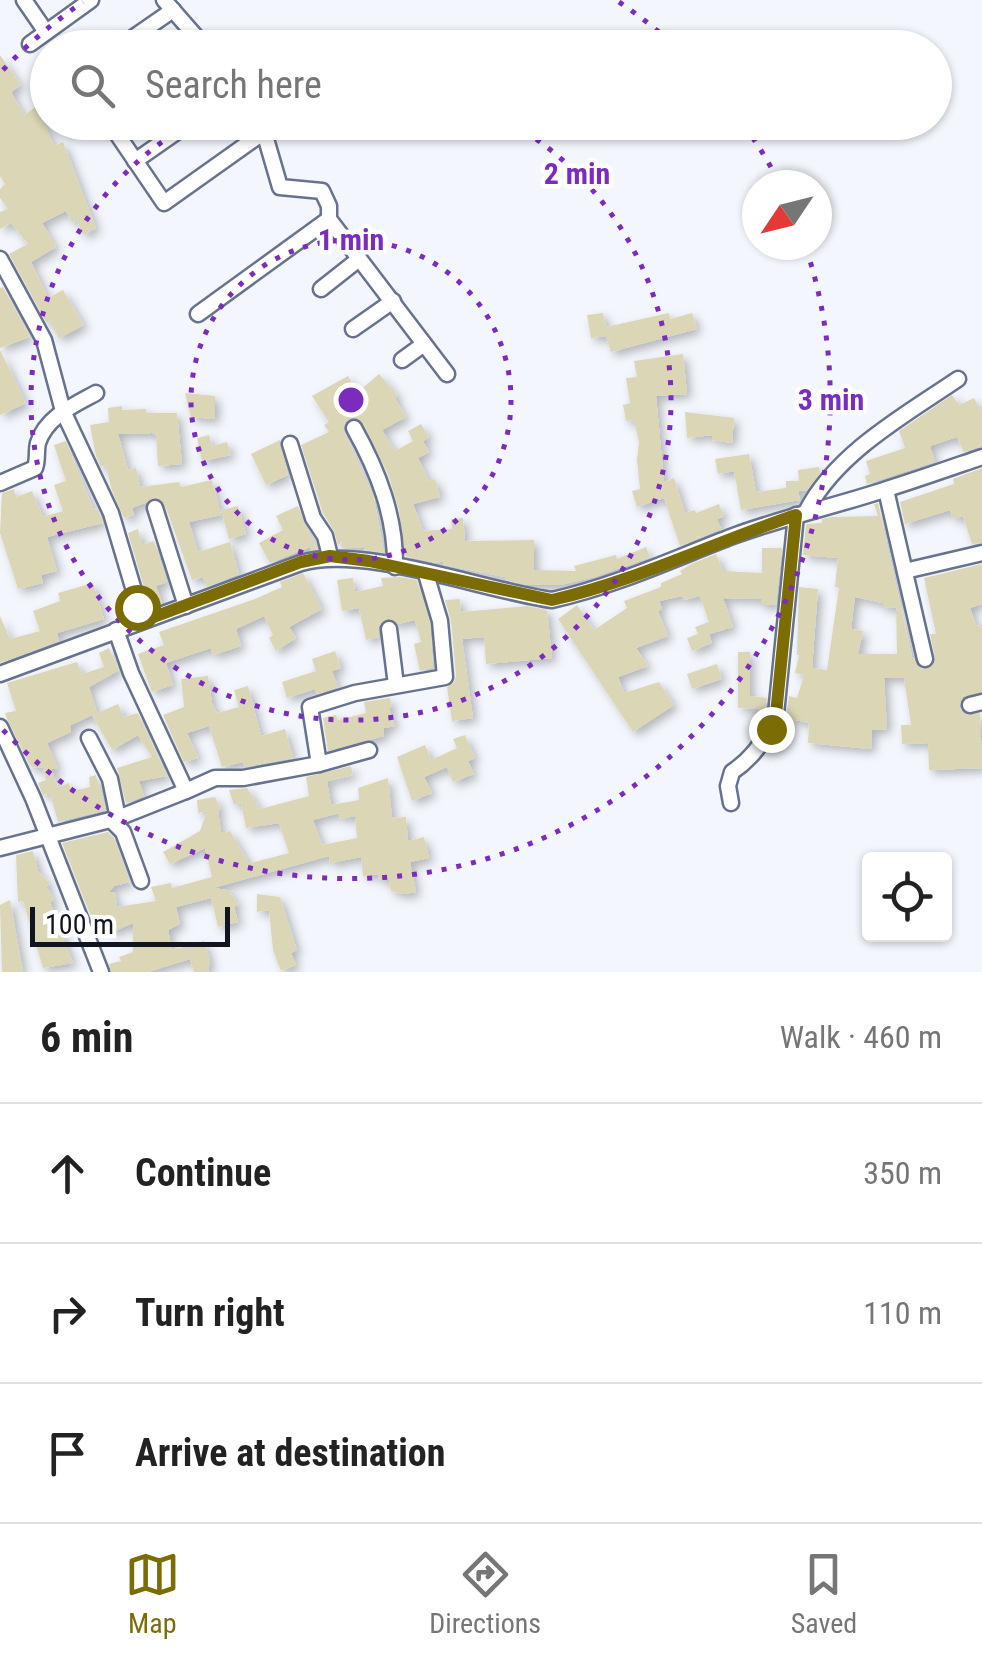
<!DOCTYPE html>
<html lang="en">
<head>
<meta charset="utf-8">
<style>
  :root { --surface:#fff; --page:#f2f2f2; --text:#222; --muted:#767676; --line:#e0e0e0; --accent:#7b6c06 }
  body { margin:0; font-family:"Roboto Condensed",sans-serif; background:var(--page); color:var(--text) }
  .controls { position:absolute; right:30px; bottom:30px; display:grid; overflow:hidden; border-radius:10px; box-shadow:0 2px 8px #0004 }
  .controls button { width:90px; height:90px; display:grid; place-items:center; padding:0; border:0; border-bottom:2px solid var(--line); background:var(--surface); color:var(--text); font:50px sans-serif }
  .compass { position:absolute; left:742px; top:170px; width:90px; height:90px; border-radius:50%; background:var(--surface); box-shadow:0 2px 8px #0004; rotate:235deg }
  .scale { position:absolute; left:30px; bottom:25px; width:200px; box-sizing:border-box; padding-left:10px; border:5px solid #111520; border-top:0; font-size:28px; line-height:35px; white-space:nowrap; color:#111520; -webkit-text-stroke:8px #fff; paint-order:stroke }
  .stop { position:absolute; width:30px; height:30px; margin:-22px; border:8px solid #7b6c06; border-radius:50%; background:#fff }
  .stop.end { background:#7b6c06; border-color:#fff; box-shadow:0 2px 10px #0008 }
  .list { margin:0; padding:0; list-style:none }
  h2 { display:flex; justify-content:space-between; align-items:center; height:130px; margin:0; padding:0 40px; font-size:42px }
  h2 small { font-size:32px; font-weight:400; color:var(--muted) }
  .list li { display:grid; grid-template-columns:65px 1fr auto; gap:30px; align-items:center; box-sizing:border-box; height:140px; padding:0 40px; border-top:2px solid var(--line) }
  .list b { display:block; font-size:38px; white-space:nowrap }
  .list em { font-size:32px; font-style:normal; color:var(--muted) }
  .icon { flex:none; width:55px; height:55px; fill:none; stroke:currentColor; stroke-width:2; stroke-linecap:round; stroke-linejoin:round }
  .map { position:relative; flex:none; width:982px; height:972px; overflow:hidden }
  .search { position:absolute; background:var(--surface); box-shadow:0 2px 8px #0004; left:30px; right:30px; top:30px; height:110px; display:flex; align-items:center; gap:25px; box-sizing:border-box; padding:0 35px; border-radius:55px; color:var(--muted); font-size:38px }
  .sheet { height:550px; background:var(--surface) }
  nav { display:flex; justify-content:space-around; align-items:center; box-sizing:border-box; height:140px; border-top:2px solid var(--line); background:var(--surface); font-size:28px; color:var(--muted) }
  nav a { display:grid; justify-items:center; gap:5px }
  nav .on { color:var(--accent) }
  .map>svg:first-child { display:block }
  .building { fill:#dbd6b5; fill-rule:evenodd; filter:url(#shadow) }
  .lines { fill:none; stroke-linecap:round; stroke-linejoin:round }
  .minor-casing { stroke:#67738e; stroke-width:19 }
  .minor { stroke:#fff; stroke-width:14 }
  .route { stroke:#7b6c06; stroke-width:12 }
  .ring { fill:none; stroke:#7b2cbf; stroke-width:5; stroke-dasharray:5 10 }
  .centre { fill:#7b2cbf; stroke:#fff; stroke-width:5 }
  .ring-label { font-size:30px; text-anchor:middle; font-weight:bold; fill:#7b2cbf; stroke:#fff; stroke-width:9; stroke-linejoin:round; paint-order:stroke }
</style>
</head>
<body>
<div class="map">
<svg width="982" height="972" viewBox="0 0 982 972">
  <defs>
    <filter id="shadow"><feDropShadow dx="4.5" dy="4.5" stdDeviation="5" flood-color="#0004"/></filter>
  </defs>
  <rect width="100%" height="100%" fill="#f3f6fc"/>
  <g class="building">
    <path d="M 0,55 L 21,85 L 11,92 L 24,115 L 37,106 L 54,146 L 63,142 L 96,228 L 83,235 L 77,220 L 72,222 L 66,211 L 42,223 L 56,247 L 31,262 L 48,298 L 63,290 L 84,325 L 59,338 L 49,321 L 46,322 L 9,254 L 28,244 L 11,223 L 0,229 L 0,212 L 8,209 L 0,198 L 0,189 L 5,184 L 0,176 Z"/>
    <path d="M 3,287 L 30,337 L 0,348 L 0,288 Z"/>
    <path d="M 603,313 L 606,327 L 669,313 L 670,319 L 692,313 L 697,329 L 611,352 L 606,336 L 591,338 L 587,315 Z"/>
    <path d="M 0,350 L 26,403 L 0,415 Z"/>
    <path d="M 683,354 L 687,394 L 656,396 L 664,482 L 674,478 L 685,513 L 695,510 L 696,513 L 719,504 L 724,516 L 717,519 L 721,529 L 680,546 L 664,498 L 637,507 L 632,491 L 640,489 L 637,460 L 639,442 L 634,420 L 626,421 L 623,405 L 630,403 L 626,378 L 637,377 L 634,361 Z"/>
    <path d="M 379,374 L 398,396 L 395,399 L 406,417 L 382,430 L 395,451 L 413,441 L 408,431 L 421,424 L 429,437 L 423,441 L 429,452 L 418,458 L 429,481 L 435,479 L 440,497 L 413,504 L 423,531 L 452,529 L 451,519 L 463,518 L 465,541 L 534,540 L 534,570 L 576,571 L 574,566 L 616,555 L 617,559 L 646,547 L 650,557 L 595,577 L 560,585 L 528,585 L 505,580 L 505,577 L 444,565 L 443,561 L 437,563 L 405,556 L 399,510 L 388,474 L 363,423 L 355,418 L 346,422 L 343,429 L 374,498 L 384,553 L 364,550 L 364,547 L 343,548 L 343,542 L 338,545 L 334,531 L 323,513 L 301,445 L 329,432 L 324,425 L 329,422 L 312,396 L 348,376 L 358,392 Z"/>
    <path d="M 185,393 L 215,396 L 215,419 L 191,417 Z"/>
    <path d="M 952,395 L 959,405 L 974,398 L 982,414 L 982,447 L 964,452 L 957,437 L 930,446 L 935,462 L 867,484 L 865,476 L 870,474 L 866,461 L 905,448 L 899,431 Z"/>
    <path d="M 122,406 L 122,410 L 146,409 L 146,413 L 177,413 L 182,464 L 158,466 L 156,435 L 152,433 L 118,434 L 128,470 L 136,468 L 140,487 L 179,482 L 181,487 L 212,480 L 221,515 L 189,522 L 198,552 L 230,542 L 239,574 L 207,587 L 203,577 L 192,580 L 165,505 L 158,498 L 132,508 L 134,515 L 124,518 L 111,488 L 106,465 L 101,467 L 96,456 L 90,425 L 109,422 L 108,408 Z"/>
    <path d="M 685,412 L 734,418 L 732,443 L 712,440 L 712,435 L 687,438 Z"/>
    <path d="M 209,435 L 212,446 L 227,442 L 231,455 L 202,461 L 197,438 Z"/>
    <path d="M 280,440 L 288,475 L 266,485 L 251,454 Z"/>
    <path d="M 66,441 L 93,508 L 98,510 L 103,523 L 47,537 L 57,571 L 41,575 L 43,583 L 18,589 L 0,533 L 2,493 L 14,489 L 16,497 L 32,491 L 43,517 L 63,511 L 54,485 L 66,481 L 54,445 Z"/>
    <path d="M 749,454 L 756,492 L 786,488 L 786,481 L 799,481 L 798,470 L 819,467 L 820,473 L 807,490 L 798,491 L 800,500 L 741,510 L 734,471 L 718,474 L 715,459 Z"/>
    <path d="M 982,468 L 982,543 L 972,544 L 963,516 L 953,519 L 950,510 L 905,524 L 900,502 L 954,484 L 953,479 Z"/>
    <path d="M 878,503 L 912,657 L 921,669 L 931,667 L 935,658 L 930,634 L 936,634 L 924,578 L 982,564 L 982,604 L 970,608 L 976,626 L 982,625 L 982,692 L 963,697 L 960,707 L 966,715 L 980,713 L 982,768 L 929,770 L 928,743 L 902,744 L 901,725 L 911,725 L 904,678 L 884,678 L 887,729 L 872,730 L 871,749 L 808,743 L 809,723 L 786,718 L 789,696 L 797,698 L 804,675 L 795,673 L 799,655 L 797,655 L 799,587 L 818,589 L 812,668 L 827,670 L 839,588 L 835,587 L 838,558 L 803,555 L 806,524 L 822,523 L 822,519 L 832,517 L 878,516 L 874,504 ZM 855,597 L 883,603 L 883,608 L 896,607 L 897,654 L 858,654 L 863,631 L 851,629 Z"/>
    <path d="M 238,506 L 246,534 L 229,539 L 221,510 Z"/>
    <path d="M 298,506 L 317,550 L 312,551 L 310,547 L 270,563 L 259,543 L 283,530 L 276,516 Z"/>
    <path d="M 138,529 L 142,545 L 154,541 L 167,582 L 156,586 L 162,603 L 150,607 L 128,533 Z"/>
    <path d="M 762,548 L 782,548 L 776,605 L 761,605 L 761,599 L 723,598 L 733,627 L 709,634 L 712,643 L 692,651 L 687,638 L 698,634 L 695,627 L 709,622 L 700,596 L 684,600 L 682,596 L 659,601 L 662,609 L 658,611 L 668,636 L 636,648 L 648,666 L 618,677 L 624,693 L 659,682 L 674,705 L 633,732 L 558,619 L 577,605 L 594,630 L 627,608 L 624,601 L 661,587 L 661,583 L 682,574 L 680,571 L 691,564 L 716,554 L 723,571 L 762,573 Z"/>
    <path d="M 303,573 L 322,609 L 289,627 L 296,638 L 276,651 L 269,638 L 273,635 L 264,616 L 236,629 L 241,646 L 213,655 L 211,648 L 166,663 L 173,685 L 152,692 L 138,654 L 164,645 L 159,632 L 255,599 L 282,587 L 280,582 Z"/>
    <path d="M 399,577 L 417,580 L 430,623 L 433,667 L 420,671 L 414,644 L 421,642 L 415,620 L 398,624 L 387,619 L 379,626 L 379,637 L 366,640 L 359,608 L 342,611 L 337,580 L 353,578 L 355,592 L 383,586 L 381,578 Z"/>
    <path d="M 93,583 L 104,619 L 57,633 L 59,641 L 0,663 L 0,616 L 10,639 L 40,631 L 33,611 L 60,601 L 58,593 Z"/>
    <path d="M 460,599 L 461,612 L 527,606 L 547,610 L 552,658 L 486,664 L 484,637 L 462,639 L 473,718 L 452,721 L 447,687 L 454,682 L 456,676 L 451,620 L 445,600 Z"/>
    <path d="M 109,648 L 119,670 L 89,687 L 97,713 L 118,704 L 124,717 L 138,713 L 167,776 L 139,781 L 144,796 L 126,803 L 117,768 L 152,757 L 138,735 L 112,750 L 92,715 L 71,725 L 71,732 L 47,743 L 58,769 L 51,769 L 58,787 L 69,783 L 72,791 L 90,787 L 89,777 L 96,775 L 106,810 L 58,822 L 50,793 L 43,795 L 38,783 L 46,780 L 43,768 L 31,767 L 7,719 L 5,713 L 16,711 L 7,683 L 77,662 L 82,674 L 104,667 L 99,653 Z"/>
    <path d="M 335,651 L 341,668 L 332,671 L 338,687 L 317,694 L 315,689 L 287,698 L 282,682 L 316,671 L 312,659 Z"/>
    <path d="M 738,652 L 750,652 L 750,696 L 767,698 L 763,717 L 758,717 L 759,709 L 738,708 Z"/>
    <path d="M 717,664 L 722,679 L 692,689 L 687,674 Z"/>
    <path d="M 208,676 L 212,703 L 217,713 L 239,707 L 234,690 L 248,686 L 261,736 L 285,729 L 293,758 L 245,767 L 243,762 L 222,767 L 209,726 L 187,733 L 198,758 L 184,762 L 163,715 L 184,707 L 181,679 Z"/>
    <path d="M 390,698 L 392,708 L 389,708 L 395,726 L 384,728 L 384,736 L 328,751 L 323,718 L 336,715 L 338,720 L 366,713 L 364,702 Z"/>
    <path d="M 465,735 L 475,758 L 468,761 L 474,774 L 453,782 L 447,767 L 424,777 L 432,793 L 412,801 L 397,757 L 425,745 L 431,760 L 457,748 L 453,739 Z"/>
    <path d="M 351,766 L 353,775 L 327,781 L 331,805 L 359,800 L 358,788 L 388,778 L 392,818 L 406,817 L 408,841 L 424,837 L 429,858 L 410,862 L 416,892 L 404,894 L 391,891 L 389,880 L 379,880 L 378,874 L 363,876 L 361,857 L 330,863 L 329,856 L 213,888 L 234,891 L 230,893 L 239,905 L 234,906 L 238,922 L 218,927 L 211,898 L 176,907 L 180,924 L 168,930 L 172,950 L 204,941 L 210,961 L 208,972 L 194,972 L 190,959 L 148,972 L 111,972 L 109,964 L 121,961 L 119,957 L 133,952 L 133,923 L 110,933 L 105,919 L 94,924 L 62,843 L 108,832 L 114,838 L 130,882 L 114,886 L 109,892 L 115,893 L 117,907 L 156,901 L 151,887 L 171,883 L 172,888 L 212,877 L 205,848 L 170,864 L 163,852 L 200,831 L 207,811 L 198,813 L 197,800 L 215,797 L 221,810 L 218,810 L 221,833 L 230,831 L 252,868 L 251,863 L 289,853 L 279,823 L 246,828 L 241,803 L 234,805 L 229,790 L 247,788 L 260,809 L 309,796 L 306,777 ZM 339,813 L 340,819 L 355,816 L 357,838 L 322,845 L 313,820 Z"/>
    <path d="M 33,851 L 38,871 L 50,884 L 46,886 L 54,900 L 50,902 L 73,963 L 43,968 L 23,901 L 18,902 L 16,855 Z"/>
    <path d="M 257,894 L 280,897 L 297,950 L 291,953 L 296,965 L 281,971 L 273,950 L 269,910 L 257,912 Z"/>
    <path d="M 10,900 L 23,972 L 2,972 L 0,905 Z"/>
  </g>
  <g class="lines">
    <defs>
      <g id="minor">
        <path d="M 24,0 L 46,32"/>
        <path d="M 164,0 L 206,48"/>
        <path d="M 30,44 L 91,0"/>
        <path d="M 118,48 L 173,10"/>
        <path d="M 109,122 L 164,203 L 264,132"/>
        <path d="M 258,122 L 264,132 L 280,187 L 322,191 L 329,206 L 329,219 L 447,374"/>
        <path d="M 135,161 L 191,122"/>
        <path d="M 0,259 L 44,340 L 63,411 L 111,513 L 143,621"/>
        <path d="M 321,289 L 359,259"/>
        <path d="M 198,314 L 329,219"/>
        <path d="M 353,329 L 393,301"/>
        <path d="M 402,360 L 424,344"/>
        <path d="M 354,428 C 378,471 396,517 395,567"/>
        <path d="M 290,444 L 313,518 L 325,536 L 330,556"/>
        <path d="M 0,483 L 35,468 C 38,460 36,451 38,443 C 46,417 74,405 96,393"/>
        <path d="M 886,490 L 925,659"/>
        <path d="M 155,508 L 186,606"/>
        <path d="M 806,512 C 836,453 905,415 958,379"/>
        <path d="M 905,571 L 982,553"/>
        <path d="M 389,629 L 396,685"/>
        <path d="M 116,630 L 131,673 L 186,791 L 215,778 L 243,778 L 319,764 L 369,750"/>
        <path d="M 0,674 L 301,563 C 365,545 482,590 552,600 C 615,586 673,559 733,536 C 784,517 836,506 887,489 C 919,479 950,468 982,457"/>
        <path d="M 970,705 L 982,702"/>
        <path d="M 0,727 L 33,798 L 101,972"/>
        <path d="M 89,738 L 110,779 L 118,818"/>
        <path d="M 319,764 L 310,707 L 355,693 L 445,677 L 440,621 L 426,574"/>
        <path d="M 731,803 L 728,786 L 732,772 C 753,758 767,738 776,714 L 796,515"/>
        <path d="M 111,820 L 123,832 L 141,881"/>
        <path d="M 0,848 L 118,818 L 186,791"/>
      </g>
    </defs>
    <use href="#minor" class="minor-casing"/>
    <use href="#minor" class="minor"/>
  </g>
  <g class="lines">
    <path class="route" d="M 137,607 L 143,621 L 301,562 L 330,556 L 369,561 L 552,600 C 636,581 715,542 796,515 L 776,714 L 771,729"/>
  </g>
  <g class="ring">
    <circle cx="351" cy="400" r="160"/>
    <path d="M511 123A320 320 0 1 1 191 123"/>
    <path d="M3 70A480 480 0 0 1 83 2M619 2A480 480 0 0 1 675 46M744 125A480 480 0 0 1 779 182M806 248A480 480 0 0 1 3 730"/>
  </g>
  <circle cx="351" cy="400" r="15" class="centre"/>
  <g class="ring-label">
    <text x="577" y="184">2 min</text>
    <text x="351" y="250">1 min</text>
    <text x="831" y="410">3 min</text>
  </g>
</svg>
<div class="controls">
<button><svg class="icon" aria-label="locate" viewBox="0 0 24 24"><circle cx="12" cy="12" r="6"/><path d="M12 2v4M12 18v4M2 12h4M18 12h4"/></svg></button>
</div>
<svg class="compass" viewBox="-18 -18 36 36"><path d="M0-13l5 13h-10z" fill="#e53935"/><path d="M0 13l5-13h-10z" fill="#767676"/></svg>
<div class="scale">100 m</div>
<div class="stop" style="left:137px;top:607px"></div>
<div class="stop end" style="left:771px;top:729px"></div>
<div class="search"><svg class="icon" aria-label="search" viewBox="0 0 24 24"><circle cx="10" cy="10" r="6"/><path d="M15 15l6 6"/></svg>Search here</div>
</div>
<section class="sheet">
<h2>6 min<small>Walk · 460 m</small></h2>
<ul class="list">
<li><svg class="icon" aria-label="ahead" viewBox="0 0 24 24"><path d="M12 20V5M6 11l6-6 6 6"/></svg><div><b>Continue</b></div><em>350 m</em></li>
<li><svg class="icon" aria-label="right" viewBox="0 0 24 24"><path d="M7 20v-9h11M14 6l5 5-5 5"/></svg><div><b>Turn right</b></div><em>110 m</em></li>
<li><svg class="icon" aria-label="arrive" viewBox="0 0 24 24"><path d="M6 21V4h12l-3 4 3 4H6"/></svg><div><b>Arrive at destination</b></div></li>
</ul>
</section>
<nav>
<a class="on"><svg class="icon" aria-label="map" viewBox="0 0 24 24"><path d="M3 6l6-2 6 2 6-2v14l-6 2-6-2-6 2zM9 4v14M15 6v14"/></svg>Map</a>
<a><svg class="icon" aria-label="directions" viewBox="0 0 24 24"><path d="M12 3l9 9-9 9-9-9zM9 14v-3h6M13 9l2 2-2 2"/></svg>Directions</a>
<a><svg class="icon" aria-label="saved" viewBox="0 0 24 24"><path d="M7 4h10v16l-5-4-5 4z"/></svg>Saved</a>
</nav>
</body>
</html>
